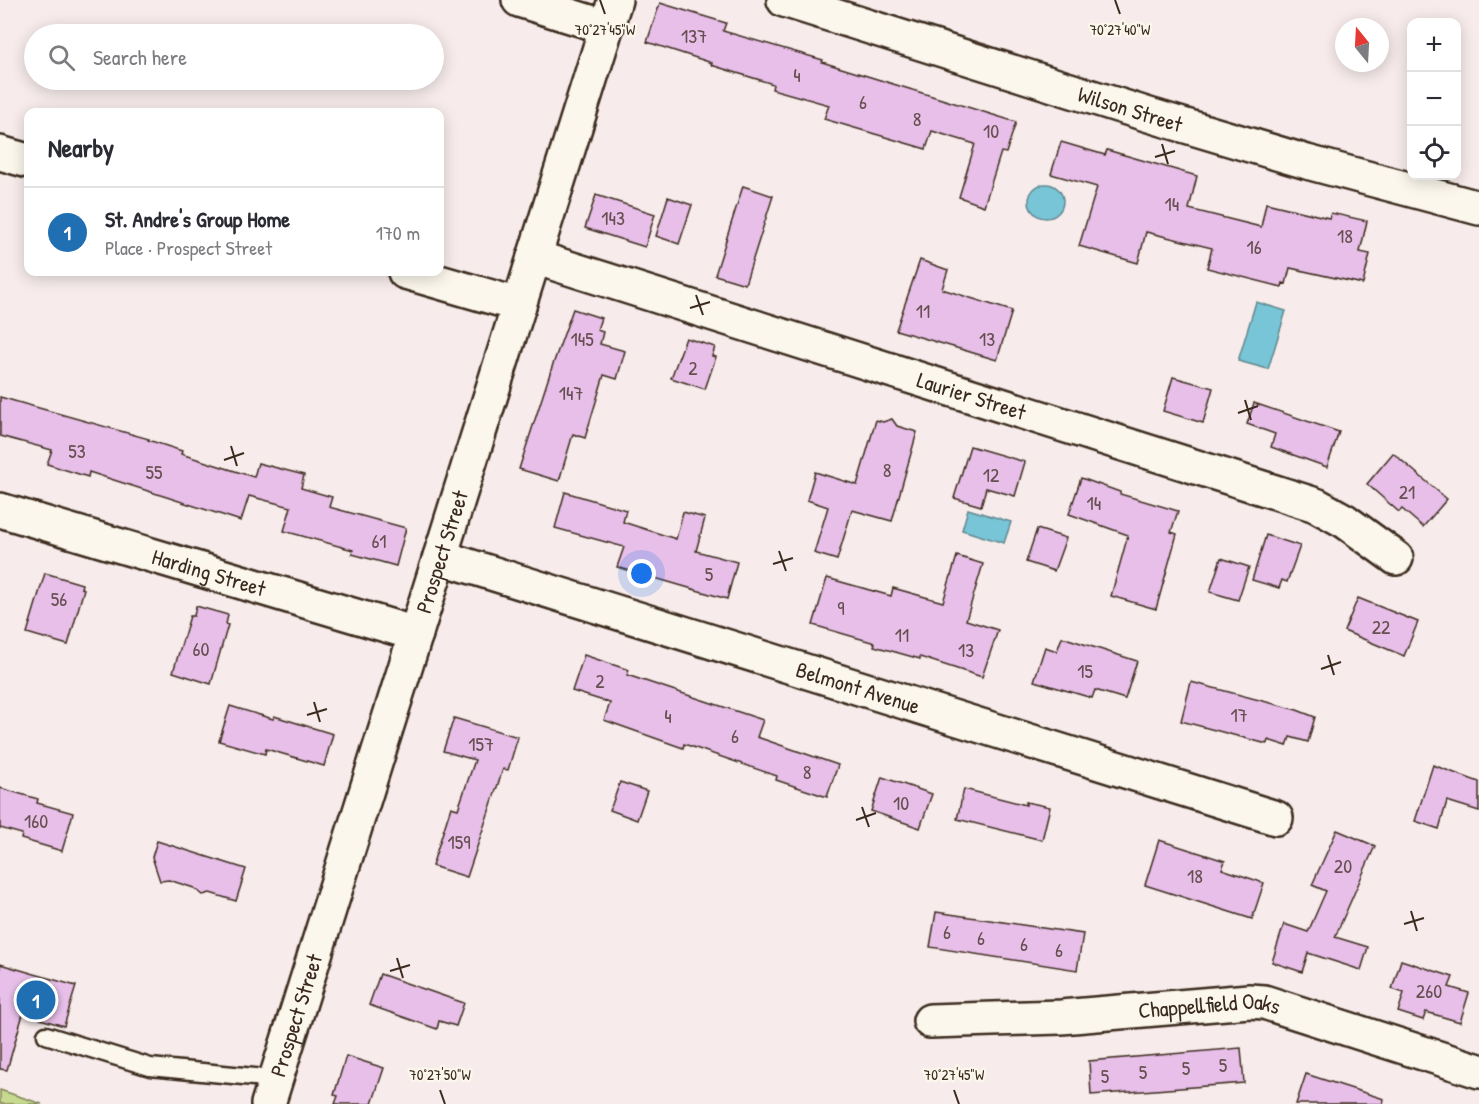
<!DOCTYPE html>
<html lang="en">
<head>
<meta charset="utf-8">
<style>
  :root { --surface:#fff; --page:#f2f2f3; --text:#2b2b33; --muted:#7c7c81; --line:#e1e1e2; --accent:#1f6fb2 }
  body { margin:0; font-family:"Patrick Hand",sans-serif; background:var(--page); color:var(--text) }
  .controls { position:absolute; right:18px; top:18px; display:grid; overflow:hidden; border-radius:12px; box-shadow:0 3px 15px #0003 }
  .controls button { width:54px; height:54px; display:grid; place-items:center; padding:0; border:0; border-bottom:2px solid var(--line); background:var(--surface); color:var(--text); font:30px sans-serif }
  .compass { position:absolute; left:1335px; top:18px; width:54px; height:54px; border-radius:50%; background:var(--surface); box-shadow:0 3px 15px #0003; rotate:342deg }
  .you { position:absolute; left:642px; top:574px; width:21px; height:21px; margin:-15px; border:4px solid #fff; border-radius:50%; background:#1a73e8; box-shadow:0 0 0 9px #1a73e833 }
  .badge { display:grid; place-items:center; width:39px; height:39px; border-radius:50%; background:var(--accent); color:#fff; font-size:20px; font-weight:700 }
  .pin { position:absolute; translate:-50% -50%; border:3px solid #fff; box-shadow:0 2px 6px #0006 }
  .list { margin:0; padding:0; list-style:none }
  h2 { display:flex; justify-content:space-between; align-items:center; height:78px; margin:0; padding:0 24px; font-size:26px }
  h2 small { font-size:20px; font-weight:400; color:var(--muted) }
  .list li { display:grid; grid-template-columns:39px 1fr auto; gap:18px; align-items:center; box-sizing:border-box; height:90px; padding:0 24px; border-top:2px solid var(--line) }
  .list b { display:block; font-size:22px; white-space:nowrap }
  .list p { margin:0; font-size:20px; white-space:nowrap; color:var(--muted) }
  .list em { font-size:20px; font-style:normal; color:var(--muted) }
  .icon { flex:none; width:33px; height:33px; fill:none; stroke:currentColor; stroke-width:2; stroke-linecap:round; stroke-linejoin:round }
  .map { position:relative; flex:none; width:1479px; height:1104px; overflow:hidden }
  .search { position:absolute; background:var(--surface); box-shadow:0 3px 15px #0003; left:24px; top:24px; width:420px; height:66px; display:flex; align-items:center; gap:15px; box-sizing:border-box; padding:0 21px; border-radius:33px; color:var(--muted); font-size:22px }
  .panel { position:absolute; background:var(--surface); box-shadow:0 3px 15px #0003; left:24px; top:108px; width:420px; height:168px; border-radius:12px }
  .map>svg:first-child { display:block }
  .green { fill:#c6d98e; stroke:#808256; stroke-width:1.5 }
  .water { fill:#78c5d7; stroke:#60878d; stroke-width:1.5 }
  .building { fill:#e7bfe8; stroke:#3b2a1e; stroke-width:1.5 }
  .lines { fill:none; stroke-linecap:round; stroke-linejoin:round }
  .service-casing { stroke:#3b2a1e; stroke-width:21 }
  .minor-casing { stroke:#3b2a1e; stroke-width:38 }
  .service { stroke:#fbf7ec; stroke-width:16 }
  .minor { stroke:#fbf7ec; stroke-width:33 }
  .ticks { fill:none; stroke:#3b2a1e; stroke-width:2 }
  .labels { text-anchor:middle; stroke-width:4.5; stroke-linejoin:round; paint-order:stroke }
  .number-label { font-size:20px; fill:#664f50 }
  .street-label { font-size:22px; fill:#3b2a1e; stroke:#fbf7ec }
  .ticks-label { font-size:15px; text-anchor:middle; fill:#3b2a1e; stroke:#fbf7ec; stroke-width:4.5; stroke-linejoin:round; paint-order:stroke }
</style>
</head>
<body>
<div class="map">
<svg width="1479" height="1104" viewBox="0 0 1479 1104">
  <rect width="100%" height="100%" fill="#f7eceb"/>
  <filter id="ink" filterUnits="userSpaceOnUse"><feTurbulence type="fractalNoise" baseFrequency=".0167" numOctaves="2"/><feDisplacementMap in="SourceGraphic" scale="12" xChannelSelector="R" yChannelSelector="G"/><feConvolveMatrix kernelMatrix="1 2 1 2 8 2 1 2 1" color-interpolation-filters="sRGB"/></filter>
  <g filter="url(#ink)">
    <path class="green" d="M 0,1090 L 42,1104 L 0,1104 Z"/>
    <g class="water">
      <circle cx="1046" cy="201" r="17"/>
      <path d="M 1256,302 L 1286,311 L 1268,369 L 1238,361 Z"/>
      <path d="M 968,509 L 1011,522 L 1004,543 L 962,530 Z"/>
    </g>
    <g class="building">
      <path d="M 660,3 L 726,23 L 723,31 L 823,60 L 822,62 L 1016,122 L 1006,153 L 1001,152 L 984,206 L 959,197 L 975,144 L 932,131 L 926,149 L 824,119 L 829,105 L 772,89 L 773,84 L 711,65 L 712,63 L 647,42 Z"/>
      <path d="M 1061,142 L 1105,155 L 1107,150 L 1197,176 L 1189,209 L 1261,227 L 1266,203 L 1329,218 L 1331,213 L 1367,221 L 1360,252 L 1370,254 L 1363,284 L 1290,268 L 1286,284 L 1283,283 L 1282,287 L 1207,268 L 1212,248 L 1146,232 L 1138,263 L 1079,246 L 1097,187 L 1051,174 Z"/>
      <path d="M 743,186 L 773,196 L 745,284 L 715,275 Z"/>
      <path d="M 596,195 L 655,214 L 645,247 L 585,228 Z"/>
      <path d="M 668,197 L 692,205 L 679,244 L 656,236 Z"/>
      <path d="M 920,260 L 948,270 L 942,289 L 1012,311 L 997,360 L 896,330 Z"/>
      <path d="M 573,309 L 601,318 L 597,330 L 603,332 L 600,344 L 625,351 L 617,379 L 604,375 L 585,438 L 573,434 L 559,481 L 519,469 L 552,367 Z"/>
      <path d="M 686,338 L 715,347 L 712,356 L 716,357 L 705,389 L 671,378 Z"/>
      <path d="M 1173,377 L 1213,388 L 1203,423 L 1163,411 Z"/>
      <path d="M 0,397 L 149,439 L 148,440 L 182,451 L 181,454 L 254,477 L 258,463 L 304,475 L 301,488 L 332,497 L 329,507 L 406,528 L 396,566 L 352,554 L 353,550 L 284,531 L 291,507 L 249,496 L 241,521 L 89,472 L 88,477 L 47,464 L 52,450 L 0,436 Z"/>
      <path d="M 1254,403 L 1339,432 L 1327,467 L 1271,447 L 1275,434 L 1247,424 Z"/>
      <path d="M 892,419 L 897,426 L 917,432 L 892,521 L 852,510 L 837,560 L 814,553 L 828,507 L 807,500 L 815,472 L 857,485 L 876,420 L 883,422 Z"/>
      <path d="M 970,446 L 1025,462 L 1015,496 L 986,488 L 981,506 L 954,498 Z"/>
      <path d="M 1393,453 L 1447,499 L 1423,527 L 1402,509 L 1399,512 L 1367,484 Z"/>
      <path d="M 1081,478 L 1120,492 L 1120,494 L 1178,511 L 1171,532 L 1177,534 L 1156,609 L 1111,596 L 1128,535 L 1069,514 Z"/>
      <path d="M 565,492 L 626,510 L 623,522 L 676,539 L 683,512 L 705,518 L 696,551 L 737,562 L 727,599 L 617,567 L 624,547 L 555,528 Z"/>
      <path d="M 1037,529 L 1066,538 L 1054,571 L 1026,562 Z"/>
      <path d="M 1266,535 L 1300,546 L 1287,582 L 1282,580 L 1279,588 L 1252,580 Z"/>
      <path d="M 957,556 L 983,564 L 966,620 L 998,630 L 982,677 L 920,657 L 920,659 L 874,646 L 875,643 L 813,625 L 827,578 L 891,596 L 893,588 L 943,602 Z"/>
      <path d="M 1221,558 L 1249,567 L 1238,600 L 1210,592 Z"/>
      <path d="M 45,573 L 82,584 L 81,588 L 84,589 L 68,645 L 27,633 Z"/>
      <path d="M 1358,598 L 1418,622 L 1404,656 L 1344,631 Z"/>
      <path d="M 196,606 L 228,615 L 226,624 L 228,625 L 211,684 L 173,672 L 190,616 L 194,616 Z"/>
      <path d="M 1062,637 L 1137,661 L 1125,699 L 1095,690 L 1092,698 L 1034,681 L 1045,647 L 1057,651 Z"/>
      <path d="M 584,655 L 629,670 L 627,675 L 763,720 L 757,737 L 838,765 L 827,797 L 776,780 L 777,776 L 684,744 L 683,748 L 604,720 L 610,703 L 572,691 Z"/>
      <path d="M 1191,682 L 1297,710 L 1315,717 L 1308,742 L 1290,737 L 1287,746 L 1268,740 L 1267,744 L 1181,721 Z"/>
      <path d="M 230,706 L 273,719 L 274,716 L 333,734 L 324,766 L 266,749 L 265,754 L 219,741 Z"/>
      <path d="M 454,718 L 518,737 L 508,770 L 503,769 L 467,877 L 432,866 L 451,807 L 458,809 L 475,760 L 443,751 Z"/>
      <path d="M 1433,765 L 1479,782 L 1479,811 L 1447,801 L 1439,829 L 1415,821 Z"/>
      <path d="M 882,777 L 932,794 L 920,828 L 871,811 Z"/>
      <path d="M 620,782 L 647,791 L 637,820 L 610,810 Z"/>
      <path d="M 0,788 L 38,799 L 37,803 L 73,813 L 62,851 L 21,839 L 22,834 L 0,828 Z"/>
      <path d="M 964,789 L 1026,805 L 1026,802 L 1050,807 L 1042,840 L 957,819 Z"/>
      <path d="M 1337,830 L 1375,846 L 1335,937 L 1368,947 L 1361,970 L 1308,953 L 1302,972 L 1272,962 L 1284,924 L 1308,932 L 1326,891 L 1312,885 Z"/>
      <path d="M 1159,840 L 1225,861 L 1222,869 L 1264,883 L 1252,919 L 1145,885 Z"/>
      <path d="M 157,841 L 246,869 L 236,901 L 210,893 L 203,895 L 194,888 L 169,880 L 160,881 L 152,857 Z"/>
      <path d="M 936,912 L 1083,934 L 1077,970 L 930,947 Z"/>
      <path d="M 1401,960 L 1453,977 L 1449,987 L 1469,993 L 1460,1022 L 1426,1012 L 1423,1020 L 1398,1012 L 1404,993 L 1392,989 Z"/>
      <path d="M 0,964 L 76,986 L 64,1026 L 23,1014 L 7,1070 L 0,1069 Z"/>
      <path d="M 380,974 L 464,1003 L 456,1026 L 439,1021 L 437,1029 L 369,1005 Z"/>
      <path d="M 1241,1048 L 1244,1083 L 1091,1095 L 1089,1061 Z"/>
      <path d="M 346,1056 L 384,1068 L 372,1104 L 335,1104 L 338,1096 L 334,1095 Z"/>
      <path d="M 1306,1074 L 1384,1099 L 1383,1104 L 1296,1104 Z"/>
    </g>
    <g class="lines">
      <defs>
        <path id="service" d="M 46,1035 L 150,1067 L 275,1079"/>
        <g id="minor">
          <path d="M 519,0 L 606,27"/>
          <path id="s1" d="M 784,0 L 1149,115 L 1307,162 L 1479,208"/>
          <path d="M 0,153 L 28,161"/>
          <path id="s2" d="M 534,257 L 1316,505 L 1345,521 L 1396,558"/>
          <path d="M 405,272 L 519,305"/>
          <path id="s3" d="M 0,510 L 416,634"/>
          <path id="s4" d="M 440,557 L 1276,818"/>
          <path id="s5" d="M 930,1021 L 1061,1017 L 1249,1001 L 1264,1002 L 1479,1071"/>
          <path id="s6" d="M 268,1104 L 615,0"/>
        </g>
      </defs>
      <use href="#service" class="service-casing"/>
      <use href="#minor" class="minor-casing"/>
      <use href="#service" class="service"/>
      <use href="#minor" class="minor"/>
    </g>
  </g>
  <path class="ticks" d="M 600,0 L 605,14M 1115,0 L 1120,14M 1162,144 L 1168,164M 1155,157 L 1175,151M 696,295 L 703,315M 690,308 L 710,302M 1245,400 L 1251,420M 1238,413 L 1258,406M 231,446 L 237,466M 224,460 L 244,453M 779,551 L 786,571M 773,564 L 793,558M 1328,655 L 1334,675M 1321,669 L 1341,662M 314,702 L 320,722M 307,715 L 327,709M 862,807 L 869,827M 856,820 L 876,813M 1411,911 L 1417,931M 1404,924 L 1424,918M 397,958 L 403,978M 390,971 L 410,965M 440,1090 L 445,1104M 954,1090 L 959,1104"/>
  <g class="labels">
    <g class="number-label">
      <text x="694" y="43">137</text>
      <text x="797" y="82">4</text>
      <text x="863" y="109">6</text>
      <text x="917" y="126">8</text>
      <text x="991" y="138">10</text>
      <text x="1172" y="211">14</text>
      <text x="613" y="225">143</text>
      <text x="1345" y="243">18</text>
      <text x="1254" y="254">16</text>
      <text x="923" y="318">11</text>
      <text x="582" y="346">145</text>
      <text x="987" y="346">13</text>
      <text x="693" y="375">2</text>
      <text x="571" y="400">147</text>
      <text x="77" y="458">53</text>
      <text x="887" y="477">8</text>
      <text x="154" y="479">55</text>
      <text x="991" y="482">12</text>
      <text x="1407" y="499">21</text>
      <text x="1094" y="510">14</text>
      <text x="379" y="548">61</text>
      <text x="709" y="581">5</text>
      <text x="59" y="606">56</text>
      <text x="841" y="615">9</text>
      <text x="1381" y="634">22</text>
      <text x="902" y="642">11</text>
      <text x="201" y="656">60</text>
      <text x="966" y="657">13</text>
      <text x="1085" y="678">15</text>
      <text x="600" y="688">2</text>
      <text x="1239" y="722">17</text>
      <text x="668" y="723">4</text>
      <text x="735" y="743">6</text>
      <text x="481" y="751">157</text>
      <text x="807" y="779">8</text>
      <text x="901" y="810">10</text>
      <text x="36" y="828">160</text>
      <text x="459" y="849">159</text>
      <text x="1343" y="873">20</text>
      <text x="1195" y="883">18</text>
      <text x="947" y="939">6</text>
      <text x="981" y="945">6</text>
      <text x="1024" y="951">6</text>
      <text x="1059" y="957">6</text>
      <text x="1429" y="998">260</text>
      <text x="1223" y="1072">5</text>
      <text x="1186" y="1075">5</text>
      <text x="1143" y="1079">5</text>
      <text x="1105" y="1083">5</text>
    </g>
    <g class="street-label">
      <text dy="8" stroke="none"><textPath href="#s1" startOffset="363">Wilson Street</textPath></text>
      <text dy="8" stroke="none"><textPath href="#s2" startOffset="459">Laurier Street</textPath></text>
      <text dy="8" stroke="none"><textPath href="#s6" startOffset="579">Prospect Street</textPath></text>
      <text dy="8" stroke="none"><textPath href="#s3" startOffset="218">Harding Street</textPath></text>
      <text dy="8" stroke="none"><textPath href="#s4" startOffset="438">Belmont Avenue</textPath></text>
      <text dy="8" stroke="none"><textPath href="#s5" startOffset="280">Chappellfield Oaks</textPath></text>
      <text dy="8" stroke="none"><textPath href="#s6" startOffset="93">Prospect Street</textPath></text>
    </g>
  </g>
  <g class="ticks-label">
    <text x="605" y="35">70°27'45"W</text>
    <text x="1120" y="35">70°27'40"W</text>
    <text x="440" y="1080">70°27'50"W</text>
    <text x="954" y="1080">70°27'45"W</text>
  </g>
</svg>
<div class="controls">
<button>+</button>
<button>−</button>
<button><svg class="icon" aria-label="locate" viewBox="0 0 24 24"><circle cx="12" cy="12" r="6"/><path d="M12 2v4M12 18v4M2 12h4M18 12h4"/></svg></button>
</div>
<svg class="compass" viewBox="-18 -18 36 36"><path d="M0-13l5 13h-10z" fill="#e53935"/><path d="M0 13l5-13h-10z" fill="#7c7c81"/></svg>
<div class="you"></div>
<div class="pin badge" style="left:36px;top:1000px">1</div>
<div class="search"><svg class="icon" aria-label="search" viewBox="0 0 24 24"><circle cx="10" cy="10" r="6"/><path d="M15 15l6 6"/></svg>Search here</div>
<section class="panel">
<h2>Nearby<small></small></h2>
<ul class="list">
<li><span class="badge">1</span><div><b>St. Andre's Group Home</b><p>Place · Prospect Street</p></div><em>170 m</em></li>
</ul>
</section>
</div>
</body>
</html>
